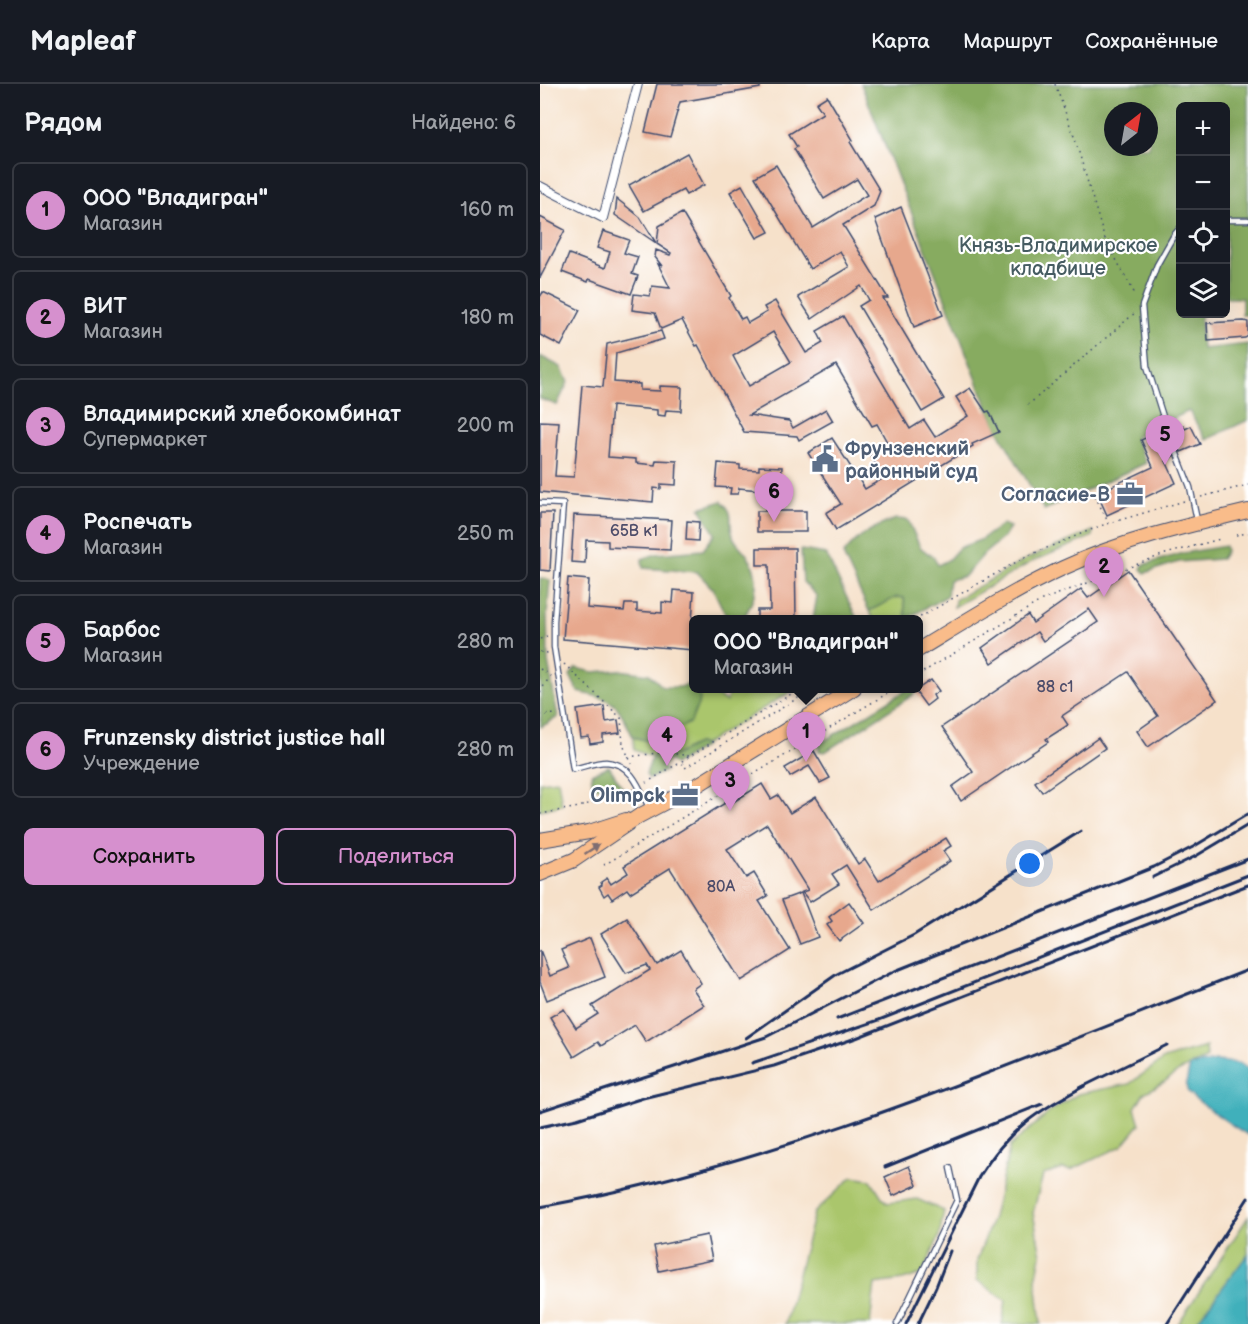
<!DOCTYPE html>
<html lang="ru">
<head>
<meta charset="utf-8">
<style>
  :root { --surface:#171b24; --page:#20242c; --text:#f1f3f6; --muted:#9ea1a6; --line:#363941; --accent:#d690ce }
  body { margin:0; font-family:"Balsamiq Sans",sans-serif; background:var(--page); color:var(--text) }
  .controls { position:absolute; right:18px; top:18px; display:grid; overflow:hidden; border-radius:9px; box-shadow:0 6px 24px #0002 }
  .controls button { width:54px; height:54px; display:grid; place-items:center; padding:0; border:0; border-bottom:2px solid var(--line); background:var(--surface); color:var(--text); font:30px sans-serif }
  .compass { position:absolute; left:564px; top:18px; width:54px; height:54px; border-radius:50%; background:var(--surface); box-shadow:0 6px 24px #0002; rotate:31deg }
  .you { position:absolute; left:490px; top:780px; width:21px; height:21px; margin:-15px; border:4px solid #fff; border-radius:50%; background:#1a73e8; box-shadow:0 0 0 9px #1a73e833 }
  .badge { display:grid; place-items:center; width:39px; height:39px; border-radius:50%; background:var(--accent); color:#111; font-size:20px; font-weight:700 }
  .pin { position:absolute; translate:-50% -50px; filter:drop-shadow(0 2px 3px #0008) }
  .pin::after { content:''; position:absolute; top:32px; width:21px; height:18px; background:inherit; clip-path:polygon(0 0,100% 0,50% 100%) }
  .popup { position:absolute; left:149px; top:531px; width:234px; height:78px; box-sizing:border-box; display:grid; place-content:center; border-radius:9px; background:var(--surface); filter:drop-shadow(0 2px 4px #0005); font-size:20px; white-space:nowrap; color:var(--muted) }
  .popup b { font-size:22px; color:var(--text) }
  .popup::after { content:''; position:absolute; left:50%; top:100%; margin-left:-12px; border:12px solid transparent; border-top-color:var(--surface) }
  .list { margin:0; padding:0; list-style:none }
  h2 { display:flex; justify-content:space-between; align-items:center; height:78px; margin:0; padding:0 24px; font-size:26px }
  h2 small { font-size:20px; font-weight:400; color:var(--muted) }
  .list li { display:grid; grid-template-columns:39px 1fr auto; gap:18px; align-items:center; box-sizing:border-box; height:96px; margin:0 12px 12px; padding:0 12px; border:2px solid var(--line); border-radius:9px }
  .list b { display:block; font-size:22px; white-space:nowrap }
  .list p { margin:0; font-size:20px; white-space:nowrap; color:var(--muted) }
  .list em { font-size:20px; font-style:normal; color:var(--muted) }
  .actions { display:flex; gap:12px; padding:18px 24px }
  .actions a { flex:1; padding:14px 0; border:2px solid var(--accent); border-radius:9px; text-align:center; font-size:21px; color:var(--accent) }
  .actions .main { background:var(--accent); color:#111 }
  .icon { flex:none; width:33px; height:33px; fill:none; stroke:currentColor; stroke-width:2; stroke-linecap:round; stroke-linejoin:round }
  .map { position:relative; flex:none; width:708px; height:1240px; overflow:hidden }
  header { display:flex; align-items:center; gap:36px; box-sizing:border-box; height:84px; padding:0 30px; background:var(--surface); border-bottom:2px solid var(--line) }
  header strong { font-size:28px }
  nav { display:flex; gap:33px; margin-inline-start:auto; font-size:21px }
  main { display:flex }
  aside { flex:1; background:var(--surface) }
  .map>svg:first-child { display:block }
  .green { fill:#aac66c; stroke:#627a65; stroke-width:1.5 }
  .forest { fill:#87ab60; stroke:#516d5f; stroke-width:1.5; fill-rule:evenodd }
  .water { fill:#40b0bb; stroke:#2e708c; stroke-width:1.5 }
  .building { fill:#e7a88d; fill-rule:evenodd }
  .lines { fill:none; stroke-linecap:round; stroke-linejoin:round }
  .service-casing { stroke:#3c4a6e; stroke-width:7 }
  .minor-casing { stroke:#3c4a6e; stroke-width:10 }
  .primary-casing { stroke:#3c4a6e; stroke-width:16 }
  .path { stroke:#3c4a6e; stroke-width:1.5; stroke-dasharray:1.5 4.5; stroke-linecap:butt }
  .service { stroke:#fff; stroke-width:4.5 }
  .minor { stroke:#fff; stroke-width:8 }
  .primary { stroke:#f9bc8a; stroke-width:14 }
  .rail { stroke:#1b2f5e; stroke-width:3 }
  .oneway { fill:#7f6e72 }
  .labels { text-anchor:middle; stroke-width:4.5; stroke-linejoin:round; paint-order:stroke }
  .number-label { font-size:16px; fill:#4e4d6a }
  .park-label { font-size:20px; fill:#465c62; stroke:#fff }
  .service-label { font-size:20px; font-weight:bold; fill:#4e5e75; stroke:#fff; text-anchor:end }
</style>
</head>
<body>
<header>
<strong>Mapleaf</strong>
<nav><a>Карта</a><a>Маршрут</a><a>Сохранённые</a></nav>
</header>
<main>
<aside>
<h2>Рядом<small>Найдено: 6</small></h2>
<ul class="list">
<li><span class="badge">1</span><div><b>ООО &quot;Владигран&quot;</b><p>Магазин</p></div><em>160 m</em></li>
<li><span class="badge">2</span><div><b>ВИТ</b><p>Магазин</p></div><em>180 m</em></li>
<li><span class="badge">3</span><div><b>Владимирский хлебокомбинат</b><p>Супермаркет</p></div><em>200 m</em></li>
<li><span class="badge">4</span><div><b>Роспечать</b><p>Магазин</p></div><em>250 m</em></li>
<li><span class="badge">5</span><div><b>Барбос</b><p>Магазин</p></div><em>280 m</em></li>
<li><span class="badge">6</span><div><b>Frunzensky district justice hall</b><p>Учреждение</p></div><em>280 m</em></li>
</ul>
<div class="actions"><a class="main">Сохранить</a><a>Поделиться</a></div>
</aside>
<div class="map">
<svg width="708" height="1240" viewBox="0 0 708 1240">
  <rect width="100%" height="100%" fill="#fff"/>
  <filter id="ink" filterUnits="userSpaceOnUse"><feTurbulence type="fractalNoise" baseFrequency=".0167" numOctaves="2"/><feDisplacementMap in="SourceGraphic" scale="12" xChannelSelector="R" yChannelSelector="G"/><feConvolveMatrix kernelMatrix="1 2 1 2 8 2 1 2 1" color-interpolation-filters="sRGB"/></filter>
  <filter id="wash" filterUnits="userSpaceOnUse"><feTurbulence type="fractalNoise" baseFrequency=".008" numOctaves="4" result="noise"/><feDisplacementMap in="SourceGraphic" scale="24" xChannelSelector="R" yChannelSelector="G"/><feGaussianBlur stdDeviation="1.35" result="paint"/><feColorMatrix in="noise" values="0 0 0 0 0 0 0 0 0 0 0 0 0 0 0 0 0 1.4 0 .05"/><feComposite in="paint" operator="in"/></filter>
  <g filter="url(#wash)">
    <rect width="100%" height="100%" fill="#f6e1ca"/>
    <g class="green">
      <path d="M 553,447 L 553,452 L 491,478 L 414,523 L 415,516 L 487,475 Z"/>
      <path d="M 357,512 L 364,514 L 366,535 L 333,535 L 329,527 Z"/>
      <path d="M 156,605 L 166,605 L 187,618 L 189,605 L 255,605 L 163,661 L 159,659 L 135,671 L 112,673 L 94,666 L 93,653 L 113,658 L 160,615 Z"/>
      <path d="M 18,696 L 22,721 L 0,726 L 0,698 Z"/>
      <path d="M 666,963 L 667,974 L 639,987 L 624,998 L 604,1009 L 595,1024 L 600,1040 L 582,1062 L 531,1086 L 522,1085 L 503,1091 L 493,1129 L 501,1171 L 496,1196 L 501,1240 L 462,1240 L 466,1216 L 437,1196 L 437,1176 L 453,1133 L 470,1062 L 512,1026 L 538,1010 L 589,1000 L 624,975 Z"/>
      <path d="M 312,1093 L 331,1096 L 342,1113 L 348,1119 L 377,1115 L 404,1127 L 399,1153 L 382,1190 L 363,1196 L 335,1200 L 330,1240 L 245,1240 L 274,1129 Z"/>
      <path d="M 708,1133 L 708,1170 L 655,1240 L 638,1240 Z"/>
    </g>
    <g class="forest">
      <path d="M 321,0 L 708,0 L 708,231 L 702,231 L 702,214 L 686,214 L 686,22 L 640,22 L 640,230 L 665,230 L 660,232 L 662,265 L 708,260 L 708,336 L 666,356 L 649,327 L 595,353 L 606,379 L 504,426 L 459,348 L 449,327 ZM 573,27 L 609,27 L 609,63 L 573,63 Z"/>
      <path d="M 0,272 L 21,283 L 28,298 L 17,321 L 0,315 Z"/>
      <path d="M 182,417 C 197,434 187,434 193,452 C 195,459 203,465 207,471 C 222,493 217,512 204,533 L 186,532 L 173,505 L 157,488 L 103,484 L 102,475 L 116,470 L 163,466 L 175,450 L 160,424 Z"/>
      <path d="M 356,435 L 368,436 L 380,463 L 394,474 L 398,481 L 408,476 L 419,464 L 440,456 L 463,440 L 470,443 L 463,454 L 444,470 L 425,492 L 409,496 L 407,512 L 366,535 L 364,514 L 357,513 L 329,527 L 303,471 C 319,450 332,444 356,435 Z"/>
      <path d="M 685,462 L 686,467 L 681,475 L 639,478 L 605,489 L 601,485 L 603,481 L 643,469 Z"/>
      <path d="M 261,466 L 286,470 L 317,535 L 273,535 L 277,512 L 263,498 Z"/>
      <path d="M 0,494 L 10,496 L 7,532 L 8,578 L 18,633 L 1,643 Z"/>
      <path d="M 36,584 L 53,588 L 79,586 L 109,590 L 123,603 L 140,603 L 153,599 L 154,604 L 156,605 L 160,615 L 151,638 L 127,651 L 113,658 L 93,653 C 76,617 77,617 38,608 L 30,591 Z"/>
      <path d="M 368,605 L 378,605 L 373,611 L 285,668 L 279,667 L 279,660 Z"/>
      <path d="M 159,659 L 165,662 L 134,681 L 130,676 L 121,682 L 125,687 L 109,695 L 106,690 L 112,673 L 135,671 Z"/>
      <path d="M 69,682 L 84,706 L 67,711 L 60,703 L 53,704 L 51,690 Z"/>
    </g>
    <g class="water">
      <path d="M 676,977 L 698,979 L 708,985 L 708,1051 C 699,1046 648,1012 647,1006 C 645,999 648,989 650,982 Z"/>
      <path d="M 708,1170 L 708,1240 L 655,1240 Z"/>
    </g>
    <g id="blocks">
      <g class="building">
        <path d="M 117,0 L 220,0 L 220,4 L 140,18 L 130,53 L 105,48 Z"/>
        <path d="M 287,12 L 313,56 L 310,58 L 340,107 L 334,122 L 303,141 L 348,214 L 343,214 L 404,315 L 382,328 L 319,222 L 329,216 L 321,202 L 272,235 L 258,213 L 309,183 L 300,167 L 270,185 L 215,93 L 236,81 L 273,144 L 327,111 L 317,95 L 284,115 L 254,65 L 257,63 L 249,50 L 283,29 L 276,19 Z"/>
        <path d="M 147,69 L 164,101 L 146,111 L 143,106 L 104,127 L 89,101 Z"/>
        <path d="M 202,101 L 229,148 L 217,154 L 190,108 Z"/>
        <path d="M 77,115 L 100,133 L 116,159 L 75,131 Z"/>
        <path d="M 361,123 L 403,231 L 374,243 L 335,135 Z"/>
        <path d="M 142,129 L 191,212 L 189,214 L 201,235 L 205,233 L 208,239 L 227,228 L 224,223 L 235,217 L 266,269 L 283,259 L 277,247 L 303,232 L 370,345 L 384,336 L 395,353 L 428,332 L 416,313 L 430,304 L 446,328 L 449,327 L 459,348 L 432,360 L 433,362 L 296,446 L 286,429 L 301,420 L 268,369 L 292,354 L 325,405 L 344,394 L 329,369 L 347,358 L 337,340 L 332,342 L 296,281 L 209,331 L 249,337 L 253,344 L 286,325 L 293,337 L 259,356 L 257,352 L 204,348 L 158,261 L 156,262 L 142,236 L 121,245 L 115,229 L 92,226 L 94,210 L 110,212 L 112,202 L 130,204 L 118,180 L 122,182 L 115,173 L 116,166 L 130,171 L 131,169 L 117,160 L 119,142 ZM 233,248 L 251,278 L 209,302 L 193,272 Z"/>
        <path d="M 0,133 L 25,146 L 0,194 Z"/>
        <path d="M 63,147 L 89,156 L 84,169 L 98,173 L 92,190 L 98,192 L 91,210 L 49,195 L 48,198 L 22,188 L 29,170 L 65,184 L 70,168 L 57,164 Z"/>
        <path d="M 3,208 L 40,226 L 21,262 L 0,251 L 0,213 Z"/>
        <path d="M 704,237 L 708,238 L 708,252 L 705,254 L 668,257 L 667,239 Z"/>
        <path d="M 121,247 L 124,255 L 76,269 L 74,298 L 100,300 L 100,306 L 120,307 L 120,302 L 142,303 L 141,327 L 126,326 L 125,332 L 117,331 L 117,326 L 72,322 L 68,373 L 96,375 L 96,379 L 115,381 L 116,376 L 137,377 L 136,401 L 121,400 L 121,405 L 114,404 L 113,418 L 0,408 L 0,337 L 19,338 L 15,392 L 34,393 L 42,301 L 63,303 L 67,260 Z"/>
        <path d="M 643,342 L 645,345 L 651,342 L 660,360 L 641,368 L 633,347 Z"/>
        <path d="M 620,347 L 623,352 L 625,351 L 633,372 L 626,377 L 636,399 L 567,431 L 557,409 L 613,383 L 601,356 Z"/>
        <path d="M 178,379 L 200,381 L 200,385 L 219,386 L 219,382 L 242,383 L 240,408 L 199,404 L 198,410 L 190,410 L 191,404 L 176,403 Z"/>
        <rect x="217" y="427" width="49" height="21"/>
        <path d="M 0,429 L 13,429 L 10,487 L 0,486 Z"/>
        <path d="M 34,431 L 132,436 L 130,466 L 68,463 L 68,457 L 46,456 L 45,479 L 31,478 Z"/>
        <path d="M 147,437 L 159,438 L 158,457 L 146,456 Z"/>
        <path d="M 217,464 L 255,464 L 256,536 L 217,536 L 217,526 L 230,526 L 229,481 L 217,481 Z"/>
        <path d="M 588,486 L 677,616 L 608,663 L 597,647 L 618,632 L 588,588 L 522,632 L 528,641 L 506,655 L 508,658 L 421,717 L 412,703 L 433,688 L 402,643 L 558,538 L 549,525 L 503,557 L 497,548 L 452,579 L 442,564 L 488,531 L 493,539 L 541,505 L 548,514 Z"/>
        <path d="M 28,494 L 49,496 L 47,524 L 84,527 L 85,520 L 97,520 L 97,527 L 122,529 L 122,518 L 133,519 L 134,506 L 154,508 L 152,538 L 153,538 L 153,566 L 23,555 Z"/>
        <path d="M 391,596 L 399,607 L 393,611 L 395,615 L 386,622 L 375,607 Z"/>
        <path d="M 64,622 L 66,638 L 78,636 L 80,649 L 63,651 L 63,658 L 50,660 L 49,653 L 41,654 L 37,626 Z"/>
        <path d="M 558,654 L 565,664 L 502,708 L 495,698 Z"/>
        <path d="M 274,667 L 290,694 L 280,699 L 269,682 L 250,693 L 245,684 Z"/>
        <path d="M 222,700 L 231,715 L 238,711 L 250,729 L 276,713 L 318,780 L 325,775 L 339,797 L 406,754 L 411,762 L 403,767 L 410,777 L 334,826 L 306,781 L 292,790 L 299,800 L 270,818 L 262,808 L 268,806 L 227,740 L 187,765 L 206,794 L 214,789 L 228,812 L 219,817 L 250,866 L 201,897 L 130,784 L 90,809 L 87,805 L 72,815 L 68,809 L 64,812 L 59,803 L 62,801 L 61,798 L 67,794 L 71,800 L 88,789 L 84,782 L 193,714 L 190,720 Z"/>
        <path d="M 261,809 L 278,853 L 260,860 L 242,816 Z"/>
        <path d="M 309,818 L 324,839 L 299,857 L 287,841 L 292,837 L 289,833 Z"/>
        <path d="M 87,834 L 117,881 L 141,866 L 161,899 L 153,905 L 164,921 L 106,958 L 95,941 L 61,962 L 58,958 L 34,973 L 10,933 L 24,925 L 36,944 L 58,930 L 52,922 L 110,886 L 107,881 L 86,889 L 61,850 Z"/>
        <path d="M 50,854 L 65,893 L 7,916 L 0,898 L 0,866 L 10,892 L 29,884 L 21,866 Z"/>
        <path d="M 369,1082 L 377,1101 L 353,1112 L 345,1093 Z"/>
        <path d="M 167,1151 L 172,1176 L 119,1187 L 114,1162 Z"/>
      </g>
    </g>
  </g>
  <g filter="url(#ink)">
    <use href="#blocks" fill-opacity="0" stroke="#3c4a6e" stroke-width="1.5"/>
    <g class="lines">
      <defs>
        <g id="service">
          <path d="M 686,136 L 708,136"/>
          <path d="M 640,144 L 634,151 L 617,181 L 602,222 L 607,282 L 625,339 L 650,403 L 657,436"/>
          <path d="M 0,419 L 23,420 L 14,537 L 14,563 L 33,685 C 43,683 56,678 66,678 C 92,679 100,705 109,724"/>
          <path d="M 357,1240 L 417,1116 L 410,1084"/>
        </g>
        <path id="minor" d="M 0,102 L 63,134 L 98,0"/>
        <g id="primary">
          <path d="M 378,566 C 426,537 473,507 523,484 C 582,457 645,442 708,427"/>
          <path d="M 0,756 L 49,748 L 86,736"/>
          <path d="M 0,790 L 34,776 L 99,732 L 156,702 L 314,604"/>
        </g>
      </defs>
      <use href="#service" class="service-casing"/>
      <use href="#minor" class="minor-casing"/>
      <use href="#primary" class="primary-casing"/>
      <g class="path">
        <path d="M 515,0 L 535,55 L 564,153 L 596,212"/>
        <path d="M 488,321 L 596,228"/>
        <path d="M 555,412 L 568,438"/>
        <path d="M 661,413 L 708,401"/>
        <path d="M 696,451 L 708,449"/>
        <path d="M 375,536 L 485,473 L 560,442 L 644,417"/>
        <path d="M 0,555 L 7,552"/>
        <path d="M 0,568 L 8,569"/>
        <path d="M 24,580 L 81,634 L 83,661 L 92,680"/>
        <path d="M 0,585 L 8,590"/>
        <path d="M 378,591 L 502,516 L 622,471 L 680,455"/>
        <path d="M 0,608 L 11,591"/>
        <path d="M 0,631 L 17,630"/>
        <path d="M 88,673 L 125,668 L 149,672"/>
        <path d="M 142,679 L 145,684 L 274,604"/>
        <path d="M 106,699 L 261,604"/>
        <path d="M 0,730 L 39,723 L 93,705"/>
        <path d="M 64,781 L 356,604"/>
      </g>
      <use href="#service" class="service"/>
      <use href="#minor" class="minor"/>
      <use href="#primary" class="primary"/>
      <g class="rail">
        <path d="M 613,793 L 656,772 L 708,741"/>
        <path d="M 297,935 L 708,775"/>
        <path d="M 206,954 L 297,890 L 374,851 L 541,747"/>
        <path d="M 212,979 L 339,936 L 708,791"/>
        <path d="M 538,1005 L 627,961"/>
        <path d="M 0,1027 L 226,953 L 355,887 L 614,783 L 653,763 L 708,730"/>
        <path d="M 0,1043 L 37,1035 L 103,1014 L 234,982 L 316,954 L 708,801"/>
        <path d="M 345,1083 L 502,1020"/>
        <path d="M 0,1123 C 246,1079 476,977 708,886"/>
        <path d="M 366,1240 L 439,1093 C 470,1043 496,1029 546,1001"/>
        <path d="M 378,1240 L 396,1203 L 410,1167"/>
        <path d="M 627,1240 L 708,1114"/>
      </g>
    </g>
    <defs><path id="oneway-solid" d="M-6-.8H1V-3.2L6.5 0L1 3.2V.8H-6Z" transform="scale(1.5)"/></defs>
    <use class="oneway" href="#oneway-solid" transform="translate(52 765) rotate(-34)"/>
  </g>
  <defs>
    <symbol id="civic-bare" viewBox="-9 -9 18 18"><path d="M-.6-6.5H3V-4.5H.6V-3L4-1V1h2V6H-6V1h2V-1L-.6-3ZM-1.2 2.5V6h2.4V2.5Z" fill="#5c6f8a" stroke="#fff" stroke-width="2.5" paint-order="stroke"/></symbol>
    <symbol id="office-bare" viewBox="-9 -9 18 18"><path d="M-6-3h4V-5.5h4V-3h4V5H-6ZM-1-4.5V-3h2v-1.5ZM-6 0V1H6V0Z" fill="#5c6f8a" stroke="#fff" stroke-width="2.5" paint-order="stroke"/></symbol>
  </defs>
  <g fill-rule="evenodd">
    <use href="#civic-bare" x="266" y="356" width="38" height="38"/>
    <use href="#office-bare" x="571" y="391" width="38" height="38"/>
    <use href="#office-bare" x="126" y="692" width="38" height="38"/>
  </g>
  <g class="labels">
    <g class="number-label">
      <text x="94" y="452">65В к1</text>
      <text x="515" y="608">88 с1</text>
      <text x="181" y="808">80А</text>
    </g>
    <g class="park-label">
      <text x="518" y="168">Князь-Владимирское<tspan x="518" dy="23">кладбище</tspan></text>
    </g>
    <g class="service-label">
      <text x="305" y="371" text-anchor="start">Фрунзенский<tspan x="305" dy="23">районный суд</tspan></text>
      <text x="570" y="417">Согласие-В</text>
      <text x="125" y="718">Olimpck</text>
    </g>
  </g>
</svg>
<div class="controls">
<button>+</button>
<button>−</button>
<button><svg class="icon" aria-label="locate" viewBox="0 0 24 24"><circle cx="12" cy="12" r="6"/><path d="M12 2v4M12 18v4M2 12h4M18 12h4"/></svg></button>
<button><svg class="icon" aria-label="layers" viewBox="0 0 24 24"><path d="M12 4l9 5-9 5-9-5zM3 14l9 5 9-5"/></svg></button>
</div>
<svg class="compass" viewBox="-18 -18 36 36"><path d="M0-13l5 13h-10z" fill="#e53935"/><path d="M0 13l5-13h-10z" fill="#9ea1a6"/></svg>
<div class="you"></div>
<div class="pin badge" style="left:266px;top:678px">1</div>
<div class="popup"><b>ООО &quot;Владигран&quot;</b>Магазин</div>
<div class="pin badge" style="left:564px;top:513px">2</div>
<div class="pin badge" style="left:190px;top:727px">3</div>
<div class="pin badge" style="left:127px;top:682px">4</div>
<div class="pin badge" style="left:625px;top:381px">5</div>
<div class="pin badge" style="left:234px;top:438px">6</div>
</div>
</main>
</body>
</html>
